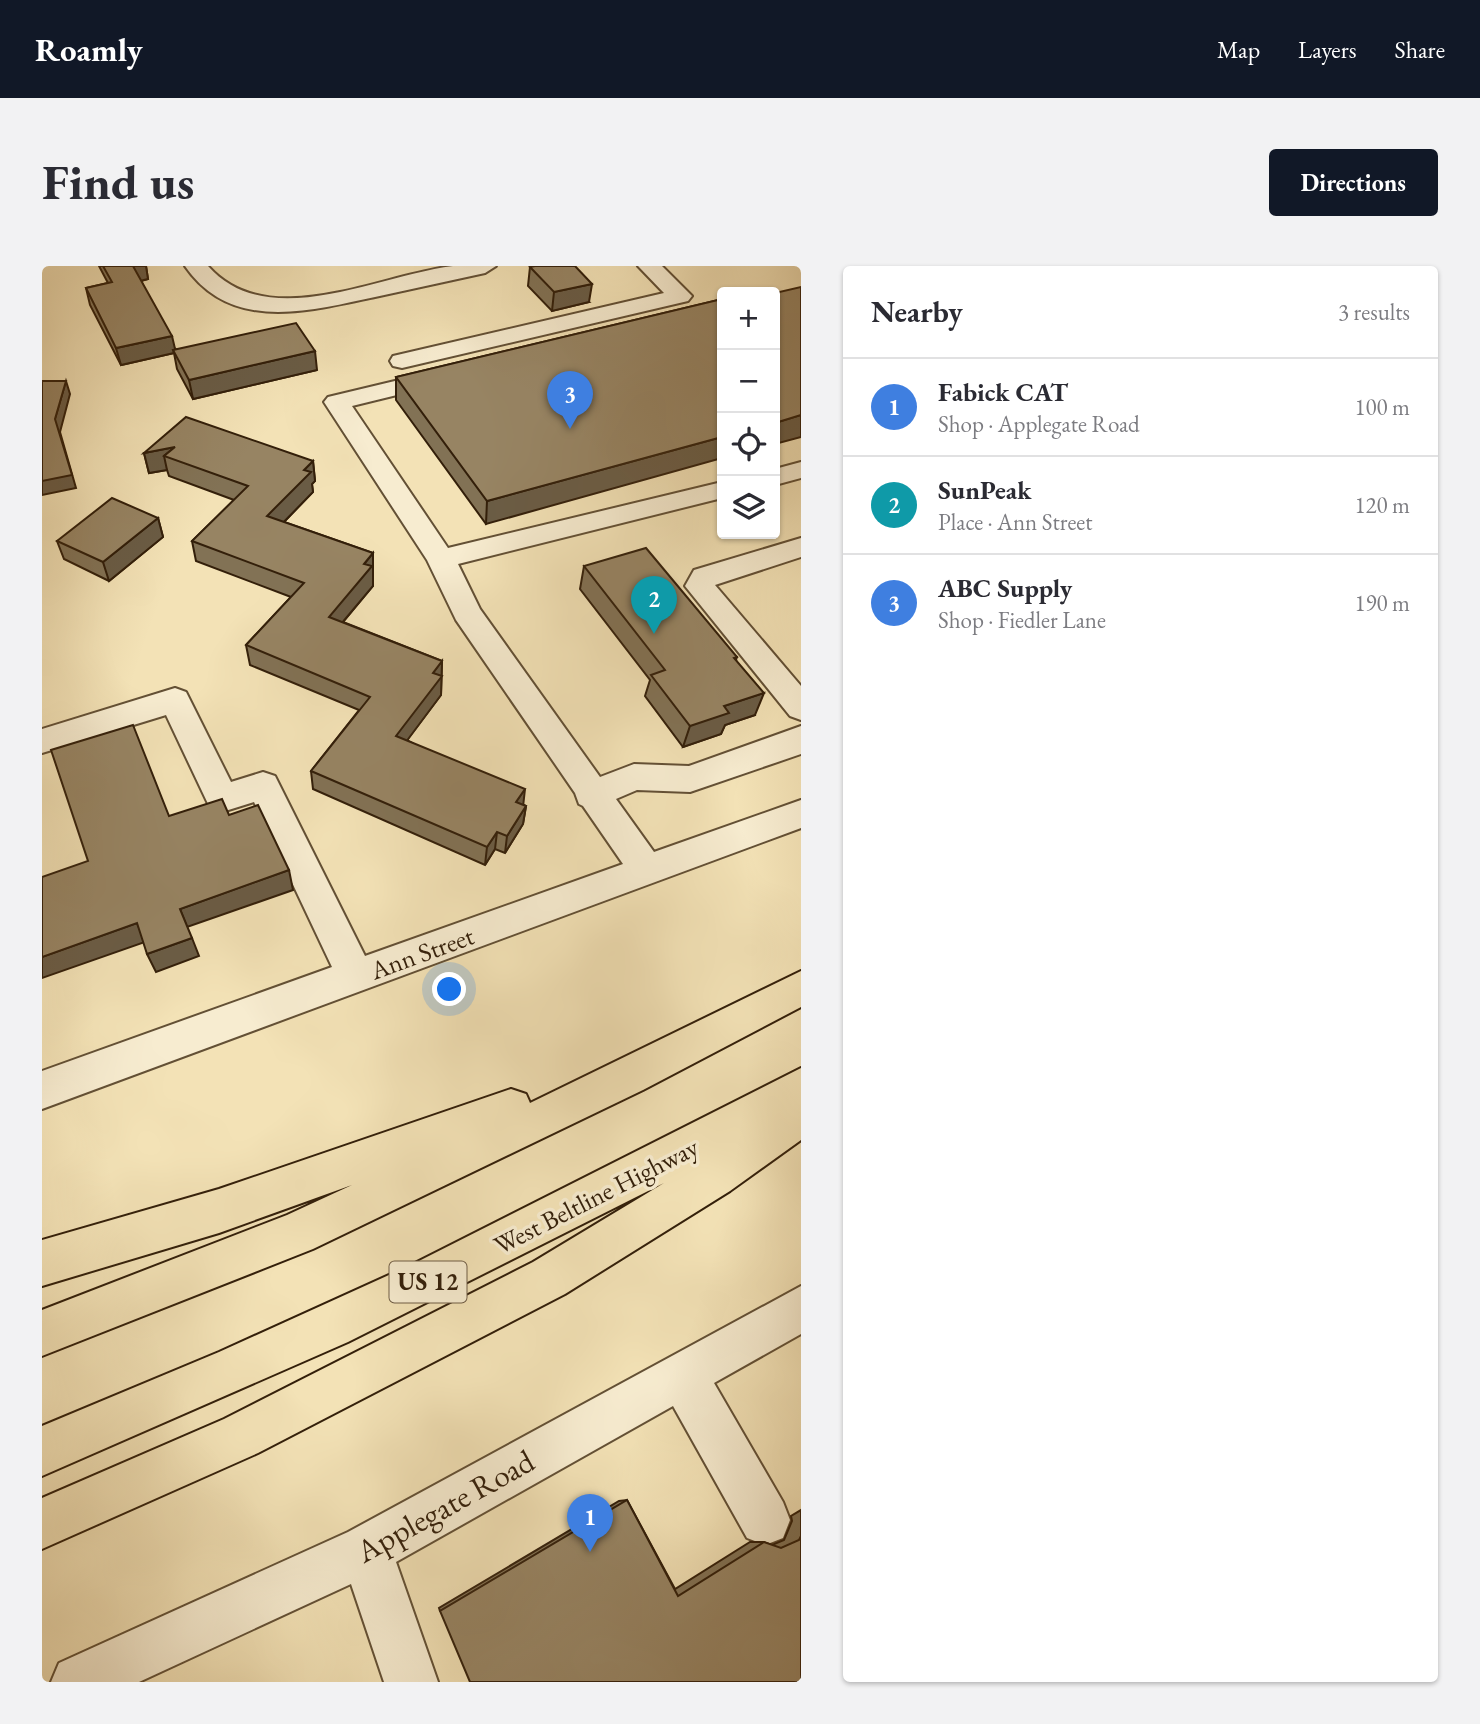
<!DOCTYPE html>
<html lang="en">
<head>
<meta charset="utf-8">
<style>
  :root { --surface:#fff; --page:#f2f2f3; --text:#2b2b33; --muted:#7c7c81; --line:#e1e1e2; --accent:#111827 }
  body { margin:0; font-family:"EB Garamond",serif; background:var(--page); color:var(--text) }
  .controls { position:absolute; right:21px; top:21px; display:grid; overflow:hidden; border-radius:7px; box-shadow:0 2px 5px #0004 }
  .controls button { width:63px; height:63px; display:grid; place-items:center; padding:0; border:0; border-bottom:2px solid var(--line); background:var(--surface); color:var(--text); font:35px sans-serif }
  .you { position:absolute; left:408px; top:724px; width:24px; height:24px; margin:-18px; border:5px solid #fff; border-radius:50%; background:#1a73e8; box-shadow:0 0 0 10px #1a73e833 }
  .badge { display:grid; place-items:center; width:46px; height:46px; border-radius:50%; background:var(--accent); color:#fff; font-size:23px; font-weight:700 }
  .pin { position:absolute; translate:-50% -58px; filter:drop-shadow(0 2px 4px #0008) }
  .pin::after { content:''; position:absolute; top:37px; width:24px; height:21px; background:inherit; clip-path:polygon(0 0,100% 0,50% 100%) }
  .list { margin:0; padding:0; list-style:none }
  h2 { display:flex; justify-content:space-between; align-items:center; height:91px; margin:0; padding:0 28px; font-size:30px }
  h2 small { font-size:23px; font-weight:400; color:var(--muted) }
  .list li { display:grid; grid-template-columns:46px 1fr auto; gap:21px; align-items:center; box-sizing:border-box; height:98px; padding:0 28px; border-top:2px solid var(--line) }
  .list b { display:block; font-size:26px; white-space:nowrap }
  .list p { margin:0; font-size:23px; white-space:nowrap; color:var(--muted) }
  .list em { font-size:23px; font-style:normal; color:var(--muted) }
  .icon { flex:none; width:38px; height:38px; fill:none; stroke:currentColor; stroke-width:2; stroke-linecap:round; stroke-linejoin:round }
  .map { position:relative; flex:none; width:759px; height:1416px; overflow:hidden; border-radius:7px }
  header { display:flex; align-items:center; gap:42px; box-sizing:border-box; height:98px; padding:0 35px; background:var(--accent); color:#fff }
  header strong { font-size:33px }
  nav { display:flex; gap:38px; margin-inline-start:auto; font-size:24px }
  .intro { display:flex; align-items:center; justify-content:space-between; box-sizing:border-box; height:168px; padding:0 42px }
  h1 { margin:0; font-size:49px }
  .button { padding:18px 32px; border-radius:7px; background:var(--accent); color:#fff; font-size:24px; font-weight:700 }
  main { display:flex; gap:42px; padding:0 42px }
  aside { flex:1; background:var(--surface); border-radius:7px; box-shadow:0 2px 5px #0004 }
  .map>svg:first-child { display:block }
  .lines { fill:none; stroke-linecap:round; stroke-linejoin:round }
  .minor-casing { stroke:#635035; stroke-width:4 }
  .highway-casing { stroke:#331f0a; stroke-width:4 }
  .minor { fill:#f7ecd0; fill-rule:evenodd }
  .highway { fill:#f3e2b6; fill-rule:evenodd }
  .wall { fill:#827255; stroke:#331f0a; stroke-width:2 }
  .shaded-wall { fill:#6a5c45; stroke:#331f0a; stroke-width:2 }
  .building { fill:#978463; stroke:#331f0a; stroke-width:2 }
  .labels { text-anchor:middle; stroke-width:7; stroke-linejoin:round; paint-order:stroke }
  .shield { fill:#f7ecd0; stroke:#6e5c45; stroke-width:2 }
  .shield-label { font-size:24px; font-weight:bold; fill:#331f0a }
  .street-label { font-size:26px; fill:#331f0a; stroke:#f7ecd0 }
  .near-street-label { font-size:32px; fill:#331f0a; stroke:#f7ecd0 }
</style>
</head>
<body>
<header>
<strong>Roamly</strong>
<nav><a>Map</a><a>Layers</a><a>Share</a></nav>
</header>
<div class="intro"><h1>Find us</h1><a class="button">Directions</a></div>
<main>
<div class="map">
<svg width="759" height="1416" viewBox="0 0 759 1416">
  <rect width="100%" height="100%" fill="#f3e2b6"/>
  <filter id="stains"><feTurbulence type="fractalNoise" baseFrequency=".00286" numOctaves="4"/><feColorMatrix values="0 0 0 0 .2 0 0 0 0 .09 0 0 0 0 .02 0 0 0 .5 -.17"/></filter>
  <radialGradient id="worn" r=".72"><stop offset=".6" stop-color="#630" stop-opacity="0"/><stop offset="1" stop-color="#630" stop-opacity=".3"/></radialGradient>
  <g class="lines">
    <defs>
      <g id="minor">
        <path d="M 143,0 L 166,0 C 226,68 336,9 411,0 C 425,0 440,0 454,0 L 443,7 C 406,15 370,23 333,31 C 267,45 189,67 143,0 Z"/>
        <path d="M 596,0 L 620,0 L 650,30 L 646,35 L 360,102 L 351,100 L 348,95 L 351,90 L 622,27 Z"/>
        <path d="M 403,103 L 412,105 L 415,110 L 412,115 L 310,140 L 406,282 L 680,216 L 680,232 L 416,298 L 438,343 L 558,511 L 592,498 L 647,500 L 759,460 L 759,488 L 648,526 L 595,524 L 574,533 L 612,586 L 759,534 L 759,562 L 0,843 L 0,805 L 290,701 L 212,536 L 180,546 L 168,542 L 124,449 L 0,487 L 0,463 L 133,422 L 144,426 L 189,516 L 221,506 L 233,510 L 323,690 L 581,598 L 541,540 L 537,538 L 533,527 L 414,354 L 385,294 L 282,136 L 286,131 Z"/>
        <path d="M 759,196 L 759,212 L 733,219 L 733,203 Z"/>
        <path d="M 759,272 L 759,291 L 673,319 L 759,420 L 759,454 L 748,450 L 643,320 L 652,304 Z"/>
        <path d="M 759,1020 L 759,1068 L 672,1117 L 741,1236 L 748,1254 L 741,1272 L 723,1279 L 705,1272 L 631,1140 L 354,1296 L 396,1416 L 342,1416 L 309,1318 L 97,1416 L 9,1416 L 17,1397 L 306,1266 Z"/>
      </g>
      <g id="highway">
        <path d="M 759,705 L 759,741 L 601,824 L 271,983 L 0,1090 L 0,1044 L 245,949 L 310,919 L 177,967 L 0,1020 L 0,974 L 177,923 L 469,823 L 484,828 L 488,837 Z"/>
        <path d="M 759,802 L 759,874 L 688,925 L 523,1028 L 216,1187 L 0,1283 L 0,1232 L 182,1153 L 491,996 L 622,917 L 306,1076 L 0,1210 L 0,1160 L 177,1086 L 369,999 Z"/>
      </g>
    </defs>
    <use href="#minor" class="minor-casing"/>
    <use href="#highway" class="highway-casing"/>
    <use href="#minor" class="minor"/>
    <use href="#highway" class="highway"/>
  </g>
  <g class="wall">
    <path d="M 57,0 L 104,0 L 106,13 L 99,15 L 133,83 L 275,104 L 151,133 L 135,103 L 132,87 L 79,99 L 48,39 L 44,22 L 66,17 Z"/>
    <path d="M 488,1 L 547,36 L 510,45 L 486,20 Z"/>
    <path d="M 680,33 L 444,258 L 354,134 L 354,111 Z"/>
    <path d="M 102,187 L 271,195 L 273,215 L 270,218 L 271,226 L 242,256 L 331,287 L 331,320 L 301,356 L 400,395 L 399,429 L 365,474 L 484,540 L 481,558 L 463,587 L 453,583 L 443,599 L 271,523 L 269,505 L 317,444 L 208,399 L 204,379 L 249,331 L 154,295 L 150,275 L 192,234 L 127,210 L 125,204 L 107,207 Z"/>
    <path d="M 116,252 L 121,271 L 67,315 L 22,293 L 15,275 Z"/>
    <path d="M 542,300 L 695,391 L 694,394 L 713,449 L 683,459 L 679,468 L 641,481 L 603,430 L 608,414 L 538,323 Z"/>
    <path d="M 585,1234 L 633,1323 L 708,1276 L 722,1276 L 730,1279 L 742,1274 L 750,1255 L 749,1250 L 759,1244 L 759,1416 L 398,1345 L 397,1342 L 577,1235 Z"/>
  </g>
  <g class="shaded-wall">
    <path d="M 90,0 L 104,0 L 106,13 L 94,16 Z"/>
    <path d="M 550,18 L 547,36 L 510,45 L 512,26 Z"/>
    <path d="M 130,70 L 134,87 L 131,84 L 132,87 L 79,99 L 74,82 Z"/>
    <path d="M 273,85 L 275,104 L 151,133 L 147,114 Z"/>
    <path d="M 24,115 L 28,128 L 18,166 L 34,222 L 0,229 L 0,215 L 13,153 Z"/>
    <path d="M 759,149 L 759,171 L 733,178 L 733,157 Z"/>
    <path d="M 680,171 L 680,192 L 444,258 L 445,235 Z"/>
    <path d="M 133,181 L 122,190 L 125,204 L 107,207 L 102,187 Z"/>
    <path d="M 271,195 L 273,215 L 270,218 L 271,226 L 228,270 L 225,250 L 262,204 Z"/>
    <path d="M 116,252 L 121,271 L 67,315 L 61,296 Z"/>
    <path d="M 331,287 L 331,320 L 289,370 L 287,351 L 322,298 Z"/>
    <path d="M 400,395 L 399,429 L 355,488 L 354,470 L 391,407 Z"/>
    <path d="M 722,427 L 713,449 L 683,459 L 679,468 L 641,481 L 648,460 L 682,440 Z"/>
    <path d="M 483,523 L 481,541 L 474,536 Z"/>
    <path d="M 484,540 L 481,558 L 463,587 L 465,570 Z"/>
    <path d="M 455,566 L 453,583 L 443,599 L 445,581 Z"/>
    <path d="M 247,604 L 251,624 L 145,661 L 138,643 Z"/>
    <path d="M 95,657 L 103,676 L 0,712 L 0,691 Z"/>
    <path d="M 150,672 L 157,690 L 114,706 L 105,688 Z"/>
  </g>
  <g class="building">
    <path d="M 61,0 L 91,0 L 130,70 L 74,82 L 44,22 L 70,16 Z"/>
    <path d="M 493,0 L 533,0 L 550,18 L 512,26 L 488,1 Z"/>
    <path d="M 759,21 L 759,149 L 733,157 L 733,27 Z"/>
    <path d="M 680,33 L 680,171 L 445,235 L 354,111 Z"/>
    <path d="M 254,57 L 273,85 L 147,114 L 131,84 Z"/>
    <path d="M 0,115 L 24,115 L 13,153 L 30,209 L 0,215 Z"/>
    <path d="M 144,151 L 271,195 L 262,204 L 269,206 L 225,250 L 331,287 L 322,298 L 330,300 L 287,351 L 400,395 L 391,407 L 400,410 L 354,470 L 483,523 L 474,536 L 484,540 L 465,570 L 455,566 L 445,581 L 269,505 L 328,431 L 204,379 L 262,317 L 150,275 L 206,220 L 122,190 L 133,181 L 102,187 Z"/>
    <path d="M 70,232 L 116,252 L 61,296 L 15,275 Z"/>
    <path d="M 604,282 L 695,391 L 692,392 L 722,427 L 682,440 L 687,447 L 648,460 L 609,409 L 623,404 L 542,300 Z"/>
    <path d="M 91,459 L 127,550 L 180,533 L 187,549 L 216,539 L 247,604 L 138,643 L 150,672 L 105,688 L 95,657 L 0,691 L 0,611 L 46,595 L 9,484 Z"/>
    <path d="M 585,1234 L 636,1330 L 722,1276 L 739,1282 L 757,1274 L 759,1270 L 759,1416 L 428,1416 L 398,1345 Z"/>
  </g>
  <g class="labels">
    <rect class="shield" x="347.5" y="995.5" width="77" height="41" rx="5"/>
    <g class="shield-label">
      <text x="386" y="1024">US 12</text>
    </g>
    <g class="street-label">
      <text transform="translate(380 687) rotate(-20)" y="9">Ann Street</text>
      <text transform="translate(554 930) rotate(-27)" y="9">West Beltline Highway</text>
    </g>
    <g class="near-street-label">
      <text transform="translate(403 1240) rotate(-29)" y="11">Applegate Road</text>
    </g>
  </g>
  <rect width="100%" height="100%" filter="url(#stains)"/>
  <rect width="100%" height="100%" fill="url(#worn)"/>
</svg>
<div class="controls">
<button>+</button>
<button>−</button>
<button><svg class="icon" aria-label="locate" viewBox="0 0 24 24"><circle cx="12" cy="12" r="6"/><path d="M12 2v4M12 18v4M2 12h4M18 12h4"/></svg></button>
<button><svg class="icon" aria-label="layers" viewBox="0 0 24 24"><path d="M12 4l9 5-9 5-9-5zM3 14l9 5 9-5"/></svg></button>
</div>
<div class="you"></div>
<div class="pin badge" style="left:548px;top:1286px;background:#3f7fe0">1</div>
<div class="pin badge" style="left:612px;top:368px;background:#0f9aa8">2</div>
<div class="pin badge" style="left:528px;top:163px;background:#3f7fe0">3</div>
</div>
<aside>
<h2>Nearby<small>3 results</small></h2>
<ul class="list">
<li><span class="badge" style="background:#3f7fe0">1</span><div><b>Fabick CAT</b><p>Shop · Applegate Road</p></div><em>100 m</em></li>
<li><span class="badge" style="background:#0f9aa8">2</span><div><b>SunPeak</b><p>Place · Ann Street</p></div><em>120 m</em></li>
<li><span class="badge" style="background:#3f7fe0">3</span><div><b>ABC Supply</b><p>Shop · Fiedler Lane</p></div><em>190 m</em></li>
</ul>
</aside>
</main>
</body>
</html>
